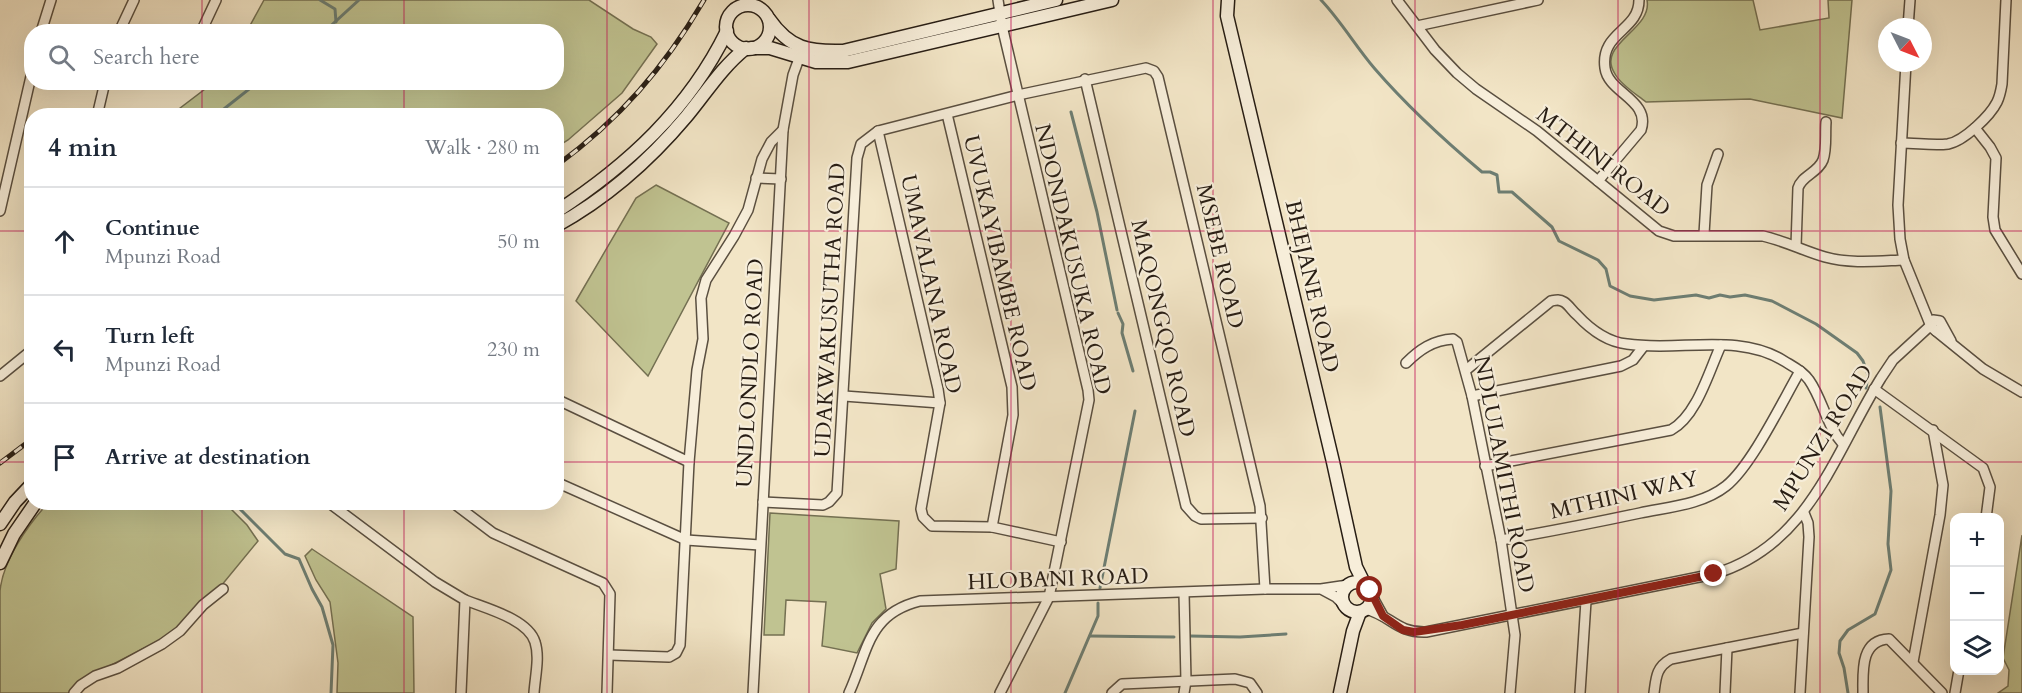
<!DOCTYPE html>
<html lang="en">
<head>
<meta charset="utf-8">
<style>
  :root { --surface:#fff; --page:#f6f6f7; --text:#1f2937; --muted:#747a83; --line:#e0e1e3 }
  body { margin:0; font-family:Cardo,serif; background:var(--page); color:var(--text) }
  .controls { position:absolute; right:18px; bottom:18px; display:grid; overflow:hidden; border-radius:12px; box-shadow:0 6px 24px #0002 }
  .controls button { width:54px; height:54px; display:grid; place-items:center; padding:0; border:0; border-bottom:2px solid var(--line); background:var(--surface); color:var(--text); font:30px sans-serif }
  .compass { position:absolute; left:1878px; top:18px; width:54px; height:54px; border-radius:50%; background:var(--surface); box-shadow:0 6px 24px #0002; rotate:132deg }
  .stop { position:absolute; width:18px; height:18px; margin:-14px; border:4px solid #8f2418; border-radius:50%; background:#fff }
  .stop.end { background:#8f2418; border-color:#fff; box-shadow:0 2px 6px #0008 }
  .list { margin:0; padding:0; list-style:none }
  h2 { display:flex; justify-content:space-between; align-items:center; height:78px; margin:0; padding:0 24px; font-size:26px }
  h2 small { font-size:20px; font-weight:400; color:var(--muted) }
  .list li { display:grid; grid-template-columns:39px 1fr auto; gap:18px; align-items:center; box-sizing:border-box; height:108px; padding:0 24px; border-top:2px solid var(--line) }
  .list b { display:block; font-size:22px; white-space:nowrap }
  .list p { margin:0; font-size:20px; white-space:nowrap; color:var(--muted) }
  .list em { font-size:20px; font-style:normal; color:var(--muted) }
  .icon { flex:none; width:33px; height:33px; fill:none; stroke:currentColor; stroke-width:2; stroke-linecap:round; stroke-linejoin:round }
  .map { position:relative; flex:none; width:2022px; height:693px; overflow:hidden }
  .search { position:absolute; background:var(--surface); box-shadow:0 6px 24px #0002; left:24px; top:24px; width:540px; height:66px; display:flex; align-items:center; gap:15px; box-sizing:border-box; padding:0 21px; border-radius:24px; color:var(--muted); font-size:22px }
  .panel { position:absolute; background:var(--surface); box-shadow:0 6px 24px #0002; left:24px; top:108px; width:540px; height:402px; border-radius:24px }
  .map>svg:first-child { display:block }
  .green { fill:#c0c391; stroke:#747052; stroke-width:1.5 }
  .lines { fill:none; stroke-linecap:round; stroke-linejoin:round }
  .stream { stroke:#6d7e73; stroke-width:3 }
  .street-casing { stroke:#5a4f40; stroke-width:12 }
  .secondary-casing { stroke:#271d14; stroke-width:15 }
  .street { stroke:#f7eeda; stroke-width:9 }
  .secondary { stroke:#f7eeda; stroke-width:12 }
  .rail-casing { stroke:#271d14; stroke-width:5 }
  .rail { stroke:#f7eeda; stroke-width:3; stroke-dasharray:9; stroke-linecap:butt }
  .route { stroke:#8f2418; stroke-width:8 }
  .grid { fill:none; stroke:#c2185b; stroke-width:1.5; stroke-opacity:0.55 }
  .labels { text-anchor:middle; stroke-width:4.5; stroke-linejoin:round; paint-order:stroke }
  .street-label { font-size:22px; fill:#271d14; stroke:#f7eeda }
</style>
</head>
<body>
<div class="map">
<svg width="2022" height="693" viewBox="0 0 2022 693">
  <rect width="100%" height="100%" fill="#f2e5c6"/>
  <filter id="stains"><feTurbulence type="fractalNoise" baseFrequency=".00333" numOctaves="4"/><feColorMatrix values="0 0 0 0 .2 0 0 0 0 .09 0 0 0 0 .02 0 0 0 .5 -.17"/></filter>
  <radialGradient id="worn" r=".72"><stop offset=".6" stop-color="#630" stop-opacity="0"/><stop offset="1" stop-color="#630" stop-opacity=".3"/></radialGradient>
  <g class="green">
    <path d="M 264,0 L 589,0 L 633,29 L 651,37 L 657,44 L 622,93 L 568,140 L 557,147 L 556,116 L 171,115 L 213,83 L 556,82 L 556,32 L 247,31 Z"/>
    <path d="M 1647,0 L 1753,0 L 1760,30 L 1829,18 L 1828,0 L 1852,0 L 1842,118 L 1750,99 L 1646,102 C 1636,94 1621,85 1615,74 C 1595,44 1653,30 1647,0 Z"/>
    <path d="M 656,185 L 729,223 L 648,376 L 576,301 L 636,198 Z"/>
    <path d="M 48,503 L 225,503 L 247,525 L 258,541 L 221,586 L 179,626 L 158,641 L 82,680 L 70,693 L 0,693 C 0,659 0,624 0,591 C 3,560 28,525 48,503 Z"/>
    <path d="M 770,513 L 899,521 L 896,569 L 880,574 L 886,609 L 872,623 L 857,653 L 822,646 L 826,602 L 786,600 L 784,635 L 764,635 Z"/>
    <path d="M 2022,535 L 2022,693 L 1998,693 L 2008,686 L 2009,670 L 2003,658 Z"/>
    <path d="M 312,549 L 413,617 L 414,693 L 337,693 L 338,663 L 330,602 L 316,580 L 305,556 Z"/>
  </g>
  <g class="lines">
    <g class="stream">
      <path d="M 320,0 L 335,9 L 336,22"/>
      <path d="M 1321,0 C 1341,21 1356,47 1375,69 C 1407,106 1444,140 1482,172 L 1490,172 L 1497,175 L 1499,192 L 1512,192 L 1552,227 L 1559,241 L 1598,260 L 1606,269 L 1610,286 L 1630,296 L 1654,300 L 1696,295 L 1709,298 L 1720,295 L 1730,297 L 1745,295 L 1772,301 L 1816,324 L 1857,353 L 1863,361 L 1868,375 L 1866,388"/>
      <path d="M 324,32 L 359,0"/>
      <path d="M 1071,112 L 1097,212 L 1117,310"/>
      <path d="M 215,116 L 258,82"/>
      <path d="M 1118,313 L 1123,324 L 1122,333 L 1133,371"/>
      <path d="M 233,502 L 285,554 L 299,559 L 312,589 L 322,607 L 333,645 L 331,693"/>
      <path d="M 1100,588 L 1135,411"/>
      <path d="M 1090,636 L 1174,637"/>
      <path d="M 1190,636 L 1240,637 L 1286,634"/>
      <path d="M 1065,693 L 1098,616 L 1098,603"/>
      <path d="M 1848,693 L 1844,668 L 1839,653 L 1840,641 L 1848,630 L 1875,614 L 1891,570 L 1888,544 L 1891,491 L 1880,407"/>
    </g>
    <defs>
      <g id="street">
        <path d="M 998,0 L 1002,26 L 1088,390 L 1089,400 L 1049,597 L 1000,693"/>
        <path d="M 1397,0 L 1435,50 L 1457,73 L 1476,89 L 1537,131 L 1659,231 L 1674,236 L 1763,236 C 1785,241 1804,251 1825,257 C 1850,264 1878,261 1904,260"/>
        <path d="M 1417,26 L 1538,0"/>
        <path d="M 1908,27 L 1910,0"/>
        <path d="M 41,32 L 51,0"/>
        <path d="M 119,32 L 134,0"/>
        <path d="M 201,32 L 216,0"/>
        <path d="M 1906,63 L 1898,205 L 1900,239 L 1904,260 L 1930,324"/>
        <path d="M 1085,79 L 1186,506 L 1195,516 L 1201,519 L 1262,518"/>
        <path d="M 947,114 L 1012,387 L 1013,415 L 992,527"/>
        <path d="M 97,116 L 105,82"/>
        <path d="M 1975,128 L 1990,147 L 1996,158 L 1993,217 L 1995,230 L 2022,274"/>
        <path d="M 878,131 L 938,389 L 940,403 L 921,509 L 923,517 L 932,526 L 992,527 L 1061,542"/>
        <path d="M 1901,143 C 1917,143 1933,146 1948,144 C 1964,141 1990,116 1997,102 C 2000,96 2001,90 2002,84 L 2006,0"/>
        <path d="M 756,178 L 781,179"/>
        <path d="M 1598,181 L 1641,130 C 1651,100 1608,93 1605,68 C 1600,32 1639,31 1639,0"/>
        <path d="M 0,211 L 32,72"/>
        <path d="M 1704,234 L 1707,185 L 1718,154"/>
        <path d="M 1796,246 L 1798,188 C 1802,175 1818,173 1823,160 C 1827,149 1825,134 1826,122"/>
        <path d="M 1942,326 L 1939,330 L 1936,331 L 1930,326 L 1933,320 L 1940,321 L 1951,341"/>
        <path d="M 1936,331 L 1983,369 L 2022,392"/>
        <path d="M 1406,363 C 1419,350 1433,340 1453,339 L 1457,342 L 1472,396 L 1501,540 L 1512,615 L 1515,635 L 1510,693"/>
        <path d="M 1466,370 L 1551,301 C 1556,300 1559,299 1564,302 C 1569,305 1572,311 1577,315 C 1590,329 1607,342 1627,344 C 1678,352 1738,332 1784,361 C 1792,366 1803,371 1809,380 C 1823,400 1826,425 1843,444"/>
        <path d="M 0,376 L 32,350"/>
        <path d="M 1874,389 L 1983,468 L 1990,487 L 1986,518"/>
        <path d="M 844,396 L 940,403"/>
        <path d="M 1472,396 L 1621,366 L 1633,360 L 1643,347"/>
        <path d="M 556,399 L 689,462"/>
        <path d="M 1485,466 L 1671,430 C 1697,416 1709,371 1721,345"/>
        <path d="M 556,482 L 686,540 L 760,545"/>
        <path d="M 328,502 L 435,582 L 465,600 L 461,693"/>
        <path d="M 452,502 L 493,533 L 603,583 L 610,594 L 607,693"/>
        <path d="M 763,502 L 823,505 L 829,502 L 837,493 L 857,158 L 861,144 L 878,131 L 1018,95 L 1146,68 L 1154,71 L 1158,77 L 1260,506 L 1265,589"/>
        <path d="M 1501,540 C 1547,532 1593,523 1640,513 C 1668,507 1702,505 1726,486 C 1752,465 1782,402 1800,371"/>
        <path d="M 1323,590 L 1336,597 L 1344,605"/>
        <path d="M 1184,593 L 1186,681 L 1184,693"/>
        <path d="M 1372,596 L 1383,616"/>
        <path d="M 465,600 C 485,608 528,619 535,642 C 540,657 535,677 534,693"/>
        <path d="M 1365,609 C 1391,615 1396,633 1426,632 L 1714,574 C 1809,546 1834,454 1881,378 L 1893,360 L 1930,326"/>
        <path d="M 609,655 L 669,657 L 676,653 L 680,645 L 689,462 L 697,370 L 703,339 L 701,298 L 706,280 L 734,236 L 748,210 L 762,159 L 771,142 L 783,130"/>
        <path d="M 1913,662 L 1940,515 L 1943,485 L 1933,430"/>
        <path d="M 74,693 L 81,685 L 95,676 L 118,668 L 162,644 L 180,631 L 203,605 L 223,589"/>
        <path d="M 753,693 L 783,130 L 793,75 L 801,53"/>
        <path d="M 849,693 C 868,652 867,614 920,601 L 1265,589 L 1321,589 L 1348,585"/>
        <path d="M 1112,693 L 1122,684 L 1235,679 L 1250,683 L 1257,693"/>
        <path d="M 1580,693 L 1586,601"/>
        <path d="M 1654,693 C 1656,678 1656,667 1671,659 L 1803,633"/>
        <path d="M 1725,693 L 1727,648"/>
        <path d="M 1800,693 L 1809,537 L 1808,523 L 1804,513"/>
        <path d="M 1863,693 C 1863,672 1860,640 1889,639 L 1942,693"/>
        <path d="M 1955,693 L 1959,670"/>
      </g>
      <g id="secondary">
        <path d="M 1228,0 L 1227,16 L 1333,462 L 1356,567 L 1365,585"/>
        <circle cx="748" cy="27" r="22"/>
        <path d="M 769,19 C 790,49 809,52 843,51 L 1056,0"/>
        <path d="M 751,48 L 770,48 L 816,62 L 848,62 L 1112,0"/>
        <path d="M 556,212 C 628,165 689,109 727,31"/>
        <path d="M 556,226 C 607,198 649,161 686,117 C 706,93 721,68 746,48"/>
        <path d="M 0,524 L 15,502 L 32,484"/>
        <path d="M 0,563 L 14,534 L 36,502"/>
        <circle cx="1357" cy="597" r="15"/>
        <path d="M 1340,693 L 1353,631 L 1360,612"/>
      </g>
    </defs>
    <use href="#street" class="street-casing"/>
    <use href="#secondary" class="secondary-casing"/>
    <use href="#street" class="street"/>
    <use href="#secondary" class="secondary"/>
    <defs>
      <g id="rail">
        <path d="M 556,166 C 620,119 664,68 704,0"/>
        <path d="M 0,463 L 32,439"/>
      </g>
    </defs>
    <use href="#rail" class="rail-casing"/>
    <use href="#rail" class="rail"/>
  </g>
  <g class="lines">
    <path class="route" d="M 1370,590 L 1383,616 L 1403,630 L 1414,632 L 1462,625 L 1714,574"/>
  </g>
  <path class="grid" d="M 202,0 L 202,32M 404,0 L 404,32M 607,0 L 607,693M 809,0 L 809,693M 1011,0 L 1011,693M 1213,0 L 1213,693M 1415,0 L 1415,693M 1618,0 L 1618,693M 1820,0 L 1820,693M 202,82 L 202,116M 404,82 L 404,116M 0,231 L 32,231M 556,231 L 2022,231M 0,462 L 32,462M 556,462 L 2022,462M 202,502 L 202,693M 404,502 L 404,693"/>
  <g class="labels">
    <g class="street-label">
      <text transform="translate(1604 161) rotate(38)" y="8">MTHINI ROAD</text>
      <text transform="translate(1221 256) rotate(77)" y="8">MSEBE ROAD</text>
      <text transform="translate(1074 259) rotate(77)" y="8">NDONDAKUSUKA ROAD</text>
      <text transform="translate(1001 263) rotate(77)" y="8">UVUKAYIBAMBE ROAD</text>
      <text transform="translate(932 284) rotate(78)" y="8">UMAVALANA ROAD</text>
      <text transform="translate(1313 286) rotate(77)" y="8">BHEJANE ROAD</text>
      <text transform="translate(829 310) rotate(-87)" y="8">UDAKWAKUSUTHA ROAD</text>
      <text transform="translate(1164 328) rotate(77)" y="8">MAQONGQO ROAD</text>
      <text transform="translate(749 373) rotate(-87)" y="8">UNDLONDLO ROAD</text>
      <text transform="translate(1822 437) rotate(-58)" y="8">MPUNZI ROAD</text>
      <text transform="translate(1505 474) rotate(79)" y="8">NDLULAMITHI ROAD</text>
      <text transform="translate(1624 494) rotate(-13)" y="8">MTHINI WAY</text>
      <text transform="translate(1058 578) rotate(-2)" y="8">HLOBANI ROAD</text>
    </g>
  </g>
  <rect width="100%" height="100%" filter="url(#stains)"/>
  <rect width="100%" height="100%" fill="url(#worn)"/>
</svg>
<div class="controls">
<button>+</button>
<button>−</button>
<button><svg class="icon" aria-label="layers" viewBox="0 0 24 24"><path d="M12 4l9 5-9 5-9-5zM3 14l9 5 9-5"/></svg></button>
</div>
<svg class="compass" viewBox="-18 -18 36 36"><path d="M0-13l5 13h-10z" fill="#e53935"/><path d="M0 13l5-13h-10z" fill="#747a83"/></svg>
<div class="stop" style="left:1370px;top:590px"></div>
<div class="stop end" style="left:1714px;top:574px"></div>
<div class="search"><svg class="icon" aria-label="search" viewBox="0 0 24 24"><circle cx="10" cy="10" r="6"/><path d="M15 15l6 6"/></svg>Search here</div>
<section class="panel">
<h2>4 min<small>Walk · 280 m</small></h2>
<ul class="list">
<li><svg class="icon" aria-label="ahead" viewBox="0 0 24 24"><path d="M12 20V5M6 11l6-6 6 6"/></svg><div><b>Continue</b><p>Mpunzi Road</p></div><em>50 m</em></li>
<li><svg class="icon" aria-label="left" viewBox="0 0 24 24"><path d="M17 20v-9H6M10 6l-5 5 5 5"/></svg><div><b>Turn left</b><p>Mpunzi Road</p></div><em>230 m</em></li>
<li><svg class="icon" aria-label="arrive" viewBox="0 0 24 24"><path d="M6 21V4h12l-3 4 3 4H6"/></svg><div><b>Arrive at destination</b></div></li>
</ul>
</section>
</div>
</body>
</html>
